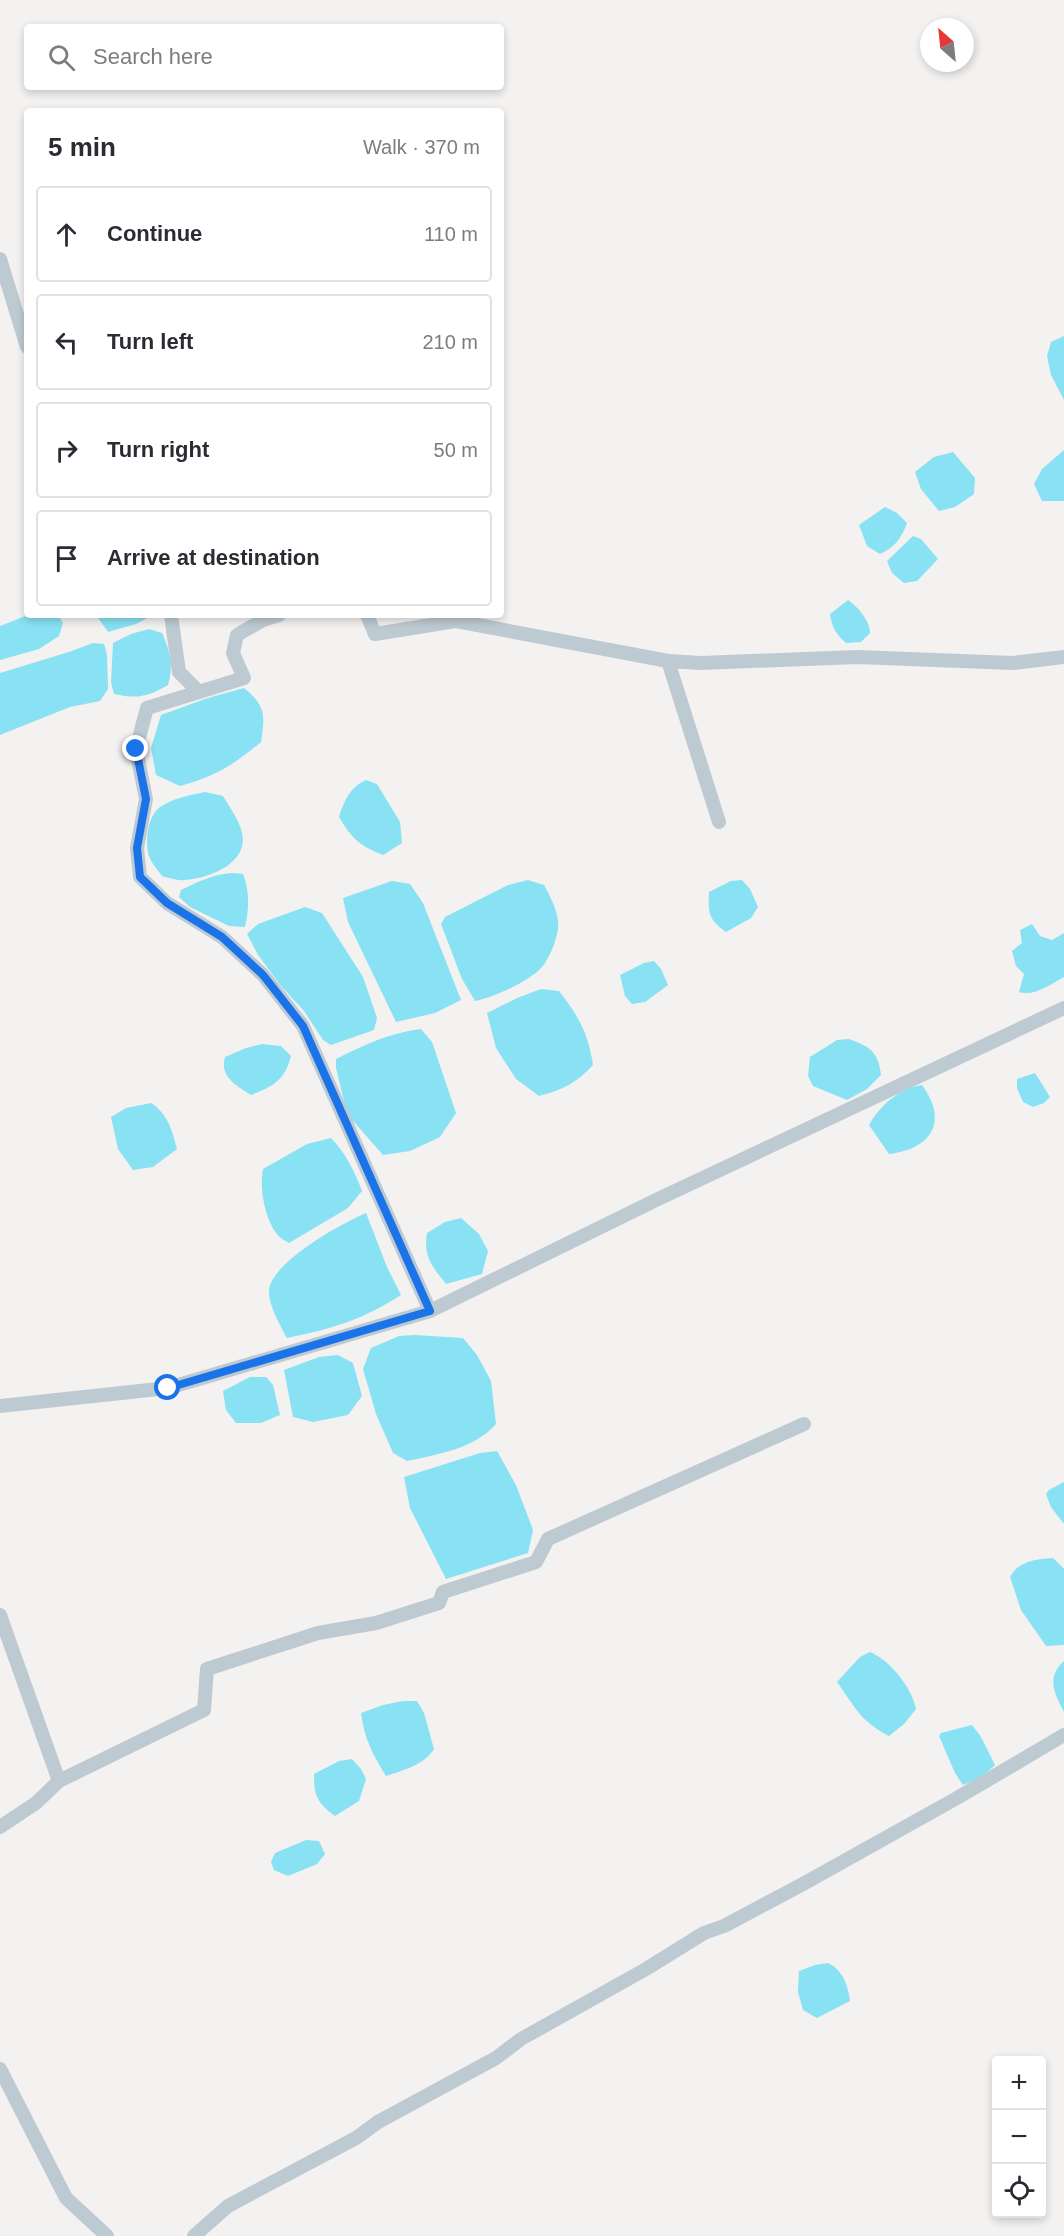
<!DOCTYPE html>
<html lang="en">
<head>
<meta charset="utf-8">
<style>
  :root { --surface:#fff; --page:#f2f2f3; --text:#2b2b33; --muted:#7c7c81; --line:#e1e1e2 }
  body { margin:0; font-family:Helvetica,sans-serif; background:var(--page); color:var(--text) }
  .controls { position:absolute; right:18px; bottom:18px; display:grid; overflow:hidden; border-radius:6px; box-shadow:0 3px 9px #0003 }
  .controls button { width:54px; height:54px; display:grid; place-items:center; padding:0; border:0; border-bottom:2px solid var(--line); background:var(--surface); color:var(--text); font:30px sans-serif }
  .compass { position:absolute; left:920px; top:18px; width:54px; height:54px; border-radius:50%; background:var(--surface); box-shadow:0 3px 9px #0003; rotate:333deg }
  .stop { position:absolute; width:18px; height:18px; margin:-14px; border:4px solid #1a73e8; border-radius:50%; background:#fff }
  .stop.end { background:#1a73e8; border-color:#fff; box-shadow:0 2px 6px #0008 }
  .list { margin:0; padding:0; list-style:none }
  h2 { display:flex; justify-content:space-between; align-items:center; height:78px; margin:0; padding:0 24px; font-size:26px }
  h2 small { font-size:20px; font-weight:400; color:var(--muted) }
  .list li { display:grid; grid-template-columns:39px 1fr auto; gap:18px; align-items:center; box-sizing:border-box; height:96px; margin:0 12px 12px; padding:0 12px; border:2px solid var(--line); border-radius:6px }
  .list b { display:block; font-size:22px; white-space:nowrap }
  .list em { font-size:20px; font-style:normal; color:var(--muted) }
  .icon { flex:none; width:33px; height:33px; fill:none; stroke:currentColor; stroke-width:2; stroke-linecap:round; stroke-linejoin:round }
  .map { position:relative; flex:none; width:1064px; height:2236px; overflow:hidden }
  .search { position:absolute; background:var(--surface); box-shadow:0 3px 9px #0003; left:24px; top:24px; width:480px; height:66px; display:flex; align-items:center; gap:15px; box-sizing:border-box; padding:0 21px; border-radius:6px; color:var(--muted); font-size:22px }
  .panel { position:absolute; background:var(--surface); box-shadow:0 3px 9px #0003; left:24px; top:108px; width:480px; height:510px; border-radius:6px }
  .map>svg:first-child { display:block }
  .water { fill:#88e2f3 }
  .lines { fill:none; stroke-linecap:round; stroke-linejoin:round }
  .street { stroke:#becad2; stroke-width:14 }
  .route { stroke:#1a73e8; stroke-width:8 }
</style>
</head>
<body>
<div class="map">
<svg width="1064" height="2236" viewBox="0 0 1064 2236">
  <rect width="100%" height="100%" fill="#f4f1f1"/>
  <g class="water">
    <path d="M 1064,336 L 1064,400 L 1051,375 L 1047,356 L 1051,342 Z"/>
    <path d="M 1064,450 L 1064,501 L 1042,501 L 1034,484 L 1042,469 Z"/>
    <path d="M 953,452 L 975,478 L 974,494 L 955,507 L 939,511 L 921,489 L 915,472 L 934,457 Z"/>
    <path d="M 885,507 L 897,513 L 907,523 C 901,539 895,547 880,554 L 867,546 L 859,525 Z"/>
    <path d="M 913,536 L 921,539 L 938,559 L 917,581 L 904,583 L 892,573 L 887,561 Z"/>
    <path d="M 848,600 C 858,607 870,621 870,633 L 861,642 L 846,643 C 836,634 832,628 830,614 Z"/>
    <path d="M 28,615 L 58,615 L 63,623 L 59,636 L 39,649 L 0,660 L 0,626 Z"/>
    <path d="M 96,615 L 153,615 L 136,624 L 108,632 Z"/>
    <path d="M 149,629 L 162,633 C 170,651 174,666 168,685 C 147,697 138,699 114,694 L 111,682 L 113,643 L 131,634 Z"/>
    <path d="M 93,643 L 104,644 L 107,655 L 108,689 L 100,701 L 70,707 L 0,735 L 0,673 L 69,652 Z"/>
    <path d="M 244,688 C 266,706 265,716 261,742 C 232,766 216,776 180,786 L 156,775 L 151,748 L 161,715 L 208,698 Z"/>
    <path d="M 366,780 L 377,784 L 400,822 L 402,843 L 383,855 C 360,846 352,839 339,817 C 344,801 350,787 366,780 Z"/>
    <path d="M 205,792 L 223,796 C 229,806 237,817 241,829 C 252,862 211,878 185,880 C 178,881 169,878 162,876 C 158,870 151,863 149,856 C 145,842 147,817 160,807 C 174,798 190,795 205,792 Z"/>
    <path d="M 232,873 L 243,874 C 250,891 249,910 245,927 L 229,926 L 190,907 L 179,897 L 181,890 C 198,882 213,874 232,873 Z"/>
    <path d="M 528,880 L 544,885 C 551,898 560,915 558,929 C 556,942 548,963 538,971 C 523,984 494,997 475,1001 L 462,979 L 441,924 L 445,917 L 508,885 Z"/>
    <path d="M 742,880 L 750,889 L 758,907 L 751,918 L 726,932 C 708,919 708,913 709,892 L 731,881 Z"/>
    <path d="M 392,881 L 410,884 L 423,903 L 461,1000 L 435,1013 L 396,1022 L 348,922 L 343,898 Z"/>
    <path d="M 305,907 L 322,913 L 363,977 L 377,1018 L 374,1030 L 331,1045 L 323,1040 L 304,1011 L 281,986 L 258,955 L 247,934 L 258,924 Z"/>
    <path d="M 1032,924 L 1040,936 L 1052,940 L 1064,933 L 1064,977 C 1051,984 1034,997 1019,992 L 1024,974 L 1016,966 L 1012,951 L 1022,943 L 1020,930 Z"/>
    <path d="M 654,961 L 661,969 L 668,985 L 645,1002 L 632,1004 L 625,996 L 620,975 L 644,963 Z"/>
    <path d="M 541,989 L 559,991 C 579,1017 588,1033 593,1065 C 575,1084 564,1089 539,1096 L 516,1079 L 496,1048 L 487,1013 L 517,998 Z"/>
    <path d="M 421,1029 L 432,1042 L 456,1113 L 440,1137 L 410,1151 L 383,1155 L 347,1114 L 336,1068 L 336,1059 C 364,1045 389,1033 421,1029 Z"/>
    <path d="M 849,1039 C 870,1047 878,1051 881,1075 L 867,1089 L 847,1100 L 813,1086 L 808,1076 L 810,1057 L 837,1040 Z"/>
    <path d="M 262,1044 L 281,1046 L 291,1056 C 285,1080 274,1086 251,1095 C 237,1086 219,1077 225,1057 L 246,1048 Z"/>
    <path d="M 1035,1073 L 1050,1097 L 1044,1103 L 1033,1107 L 1023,1102 L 1017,1088 L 1017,1079 Z"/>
    <path d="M 922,1085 C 949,1122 931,1149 889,1154 L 869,1125 C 879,1106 900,1088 922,1085 Z"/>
    <path d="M 151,1103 C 168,1114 172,1130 177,1149 L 153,1167 L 133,1170 L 118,1149 L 111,1117 L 126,1108 Z"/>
    <path d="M 331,1138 C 346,1154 354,1170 362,1191 L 348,1208 L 289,1243 C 285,1240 279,1238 277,1234 C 265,1219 259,1188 263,1169 L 307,1144 Z"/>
    <path d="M 366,1213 L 387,1267 L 401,1295 C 362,1320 332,1329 287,1338 C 280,1325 268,1304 269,1290 C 272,1262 342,1223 366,1213 Z"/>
    <path d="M 461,1218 L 479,1234 L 488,1251 L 482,1274 L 446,1284 C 432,1266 423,1257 427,1233 L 445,1222 Z"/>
    <path d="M 415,1335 L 463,1338 L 477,1355 L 491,1381 L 496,1424 C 474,1449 439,1454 407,1461 L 393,1453 L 376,1414 L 363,1369 L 371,1348 L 399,1336 Z"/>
    <path d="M 338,1355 L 353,1363 L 362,1396 L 348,1415 L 313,1422 L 293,1417 L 284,1370 L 319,1357 Z"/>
    <path d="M 250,1377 L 266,1377 L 273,1385 L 280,1415 L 261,1423 L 236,1423 L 226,1410 L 223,1391 Z"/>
    <path d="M 497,1451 L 516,1485 L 533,1530 L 528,1553 L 446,1579 L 410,1508 L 404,1477 L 480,1453 Z"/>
    <path d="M 1064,1482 L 1064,1524 L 1051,1507 L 1046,1494 L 1049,1490 Z"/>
    <path d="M 1053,1558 L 1064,1569 L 1064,1645 L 1046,1646 L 1021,1610 L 1010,1577 C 1018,1561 1037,1559 1053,1558 Z"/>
    <path d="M 870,1652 C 890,1660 912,1688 916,1709 L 904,1724 L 889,1736 C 860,1721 855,1707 837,1682 L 860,1657 Z"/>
    <path d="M 1064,1661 L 1064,1712 C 1054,1693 1046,1677 1064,1661 Z"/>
    <path d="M 403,1701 L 417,1701 L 424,1713 L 434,1749 C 424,1765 404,1770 386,1776 C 373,1755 364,1738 361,1713 L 383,1705 Z"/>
    <path d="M 972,1725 L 981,1737 L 995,1765 L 981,1778 L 963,1785 L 955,1773 L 939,1736 L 941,1733 Z"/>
    <path d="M 352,1759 L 361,1769 L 366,1779 L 359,1801 L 335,1816 C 317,1803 314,1796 314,1774 L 339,1761 Z"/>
    <path d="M 306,1840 L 319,1841 L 325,1854 L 317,1864 L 288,1876 L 274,1870 L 271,1862 L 275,1853 Z"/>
    <path d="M 828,1963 C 843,1970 848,1986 850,2001 L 817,2018 L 803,2010 L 798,1992 L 799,1971 L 815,1965 Z"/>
  </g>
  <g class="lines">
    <g class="street">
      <path d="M 0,259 L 27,347"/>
      <path d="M 171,615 L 179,672 L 199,692"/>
      <path d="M 279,615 L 263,620 L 237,635 L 233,653 L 244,678 L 147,708 L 136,749 L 146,799 L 137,848 L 140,877 L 167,903 L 222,937 L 263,975 L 303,1026 L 430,1311"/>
      <path d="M 367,615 L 375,634 L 456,621 L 668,661"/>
      <path d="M 719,822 L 668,661 L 701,663 L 857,657 L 1013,663 L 1064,657"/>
      <path d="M 0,1406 L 168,1388 L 430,1311 L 656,1200 L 1064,1008"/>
      <path d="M 0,1615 L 59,1781 L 36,1803 L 0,1827"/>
      <path d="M 59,1781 L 204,1710 L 207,1669 L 318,1633 L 376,1623 L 439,1603 L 443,1592 L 536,1562 L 548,1539 L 804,1424"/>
      <path d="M 0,2069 L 66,2198 L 107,2236"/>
      <path d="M 194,2236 L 228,2206 L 356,2138 L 378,2122 L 496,2058 L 521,2039 L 646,1969 L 704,1933 L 724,1926 L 803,1884 L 957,1798 L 1064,1735"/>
    </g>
  </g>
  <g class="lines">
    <path class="route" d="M 136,749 L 146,799 L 137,848 L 140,877 L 167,903 L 222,937 L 263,975 L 303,1026 L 430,1311 L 168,1388"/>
  </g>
</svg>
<div class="controls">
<button>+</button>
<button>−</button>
<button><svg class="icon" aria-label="locate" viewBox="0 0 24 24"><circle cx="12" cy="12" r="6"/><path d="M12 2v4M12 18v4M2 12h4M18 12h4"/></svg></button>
</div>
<svg class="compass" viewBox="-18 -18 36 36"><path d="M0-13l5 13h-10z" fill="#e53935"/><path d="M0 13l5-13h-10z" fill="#7c7c81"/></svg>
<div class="stop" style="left:168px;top:1388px"></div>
<div class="stop end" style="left:136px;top:749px"></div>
<div class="search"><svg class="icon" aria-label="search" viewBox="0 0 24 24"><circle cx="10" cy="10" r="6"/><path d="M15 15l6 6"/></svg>Search here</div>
<section class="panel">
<h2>5 min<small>Walk · 370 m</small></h2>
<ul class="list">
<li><svg class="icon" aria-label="ahead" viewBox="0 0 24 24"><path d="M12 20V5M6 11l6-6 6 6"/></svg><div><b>Continue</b></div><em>110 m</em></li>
<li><svg class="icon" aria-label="left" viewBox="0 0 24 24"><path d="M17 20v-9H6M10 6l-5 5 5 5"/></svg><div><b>Turn left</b></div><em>210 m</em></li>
<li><svg class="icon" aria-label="right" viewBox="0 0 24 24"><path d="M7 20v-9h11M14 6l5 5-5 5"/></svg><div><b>Turn right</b></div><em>50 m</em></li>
<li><svg class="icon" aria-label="arrive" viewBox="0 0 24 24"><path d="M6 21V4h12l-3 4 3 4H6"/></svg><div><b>Arrive at destination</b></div></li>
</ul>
</section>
</div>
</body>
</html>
